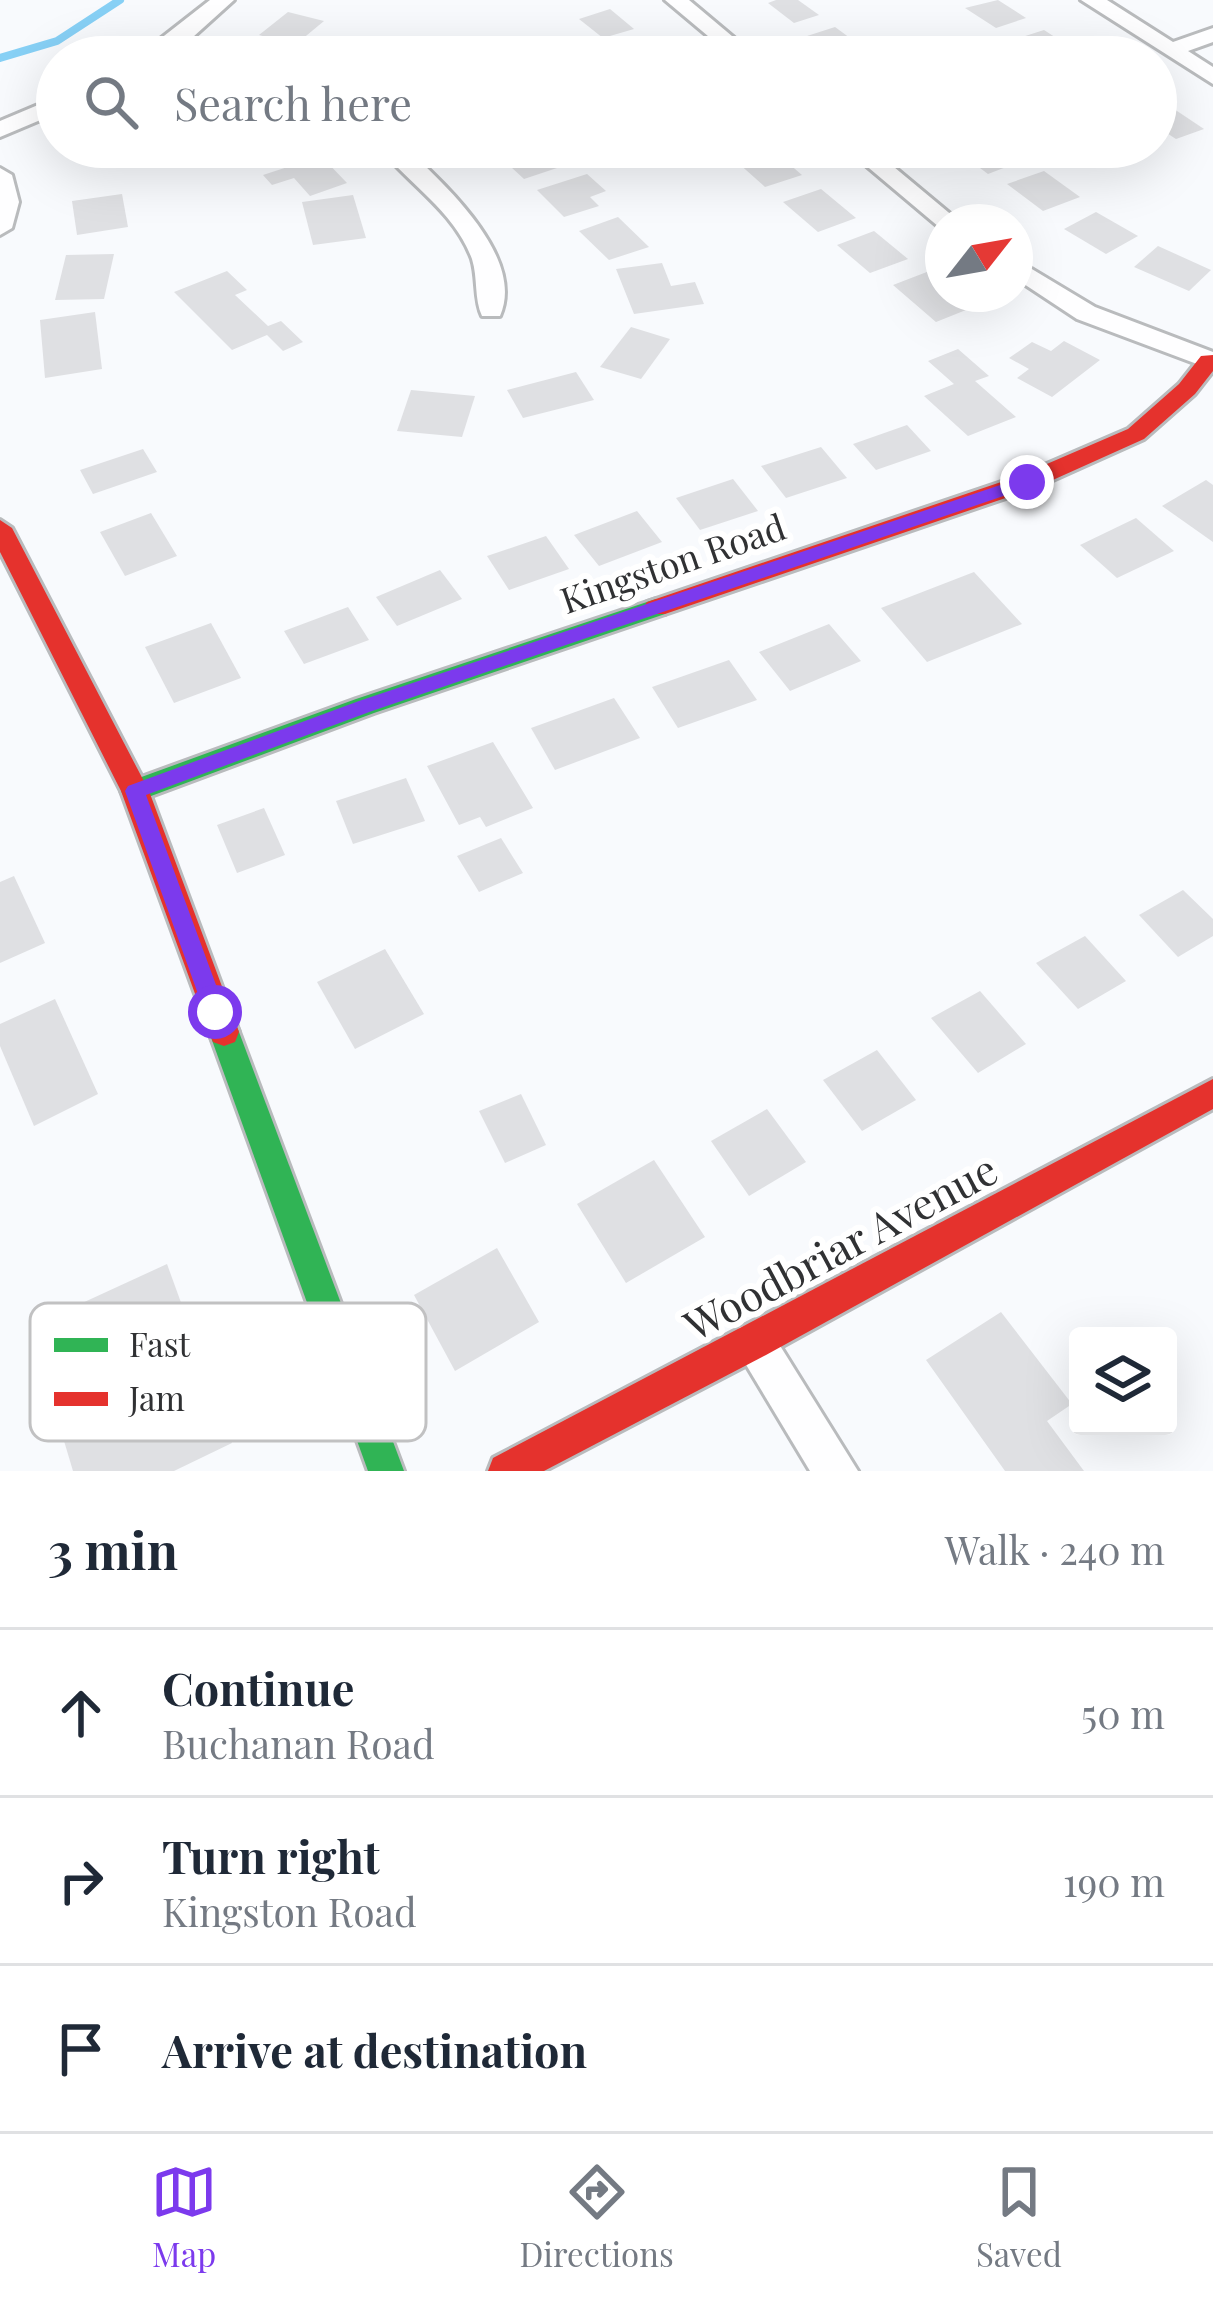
<!DOCTYPE html>
<html lang="en">
<head>
<meta charset="utf-8">
<style>
  :root { --surface:#fff; --page:#f6f6f7; --text:#1f2937; --muted:#747a83; --line:#e0e1e3; --accent:#7c3aed }
  body { margin:0; font-family:"Playfair Display",serif; background:var(--page); color:var(--text) }
  .controls { position:absolute; right:36px; bottom:36px; display:grid; overflow:hidden; border-radius:12px; box-shadow:0 12px 48px #0002 }
  .controls button { width:108px; height:108px; display:grid; place-items:center; padding:0; border:0; border-bottom:3px solid var(--line); background:var(--surface); color:var(--text); font:60px sans-serif }
  .compass { position:absolute; left:925px; top:204px; width:108px; height:108px; border-radius:50%; background:var(--surface); box-shadow:0 12px 48px #0002; rotate:59deg }
  .stop { position:absolute; width:36px; height:36px; margin:-27px; border:9px solid #7c3aed; border-radius:50%; background:#fff }
  .stop.end { background:#7c3aed; border-color:#fff; box-shadow:0 3px 12px #0008 }
  .list { margin:0; padding:0; list-style:none }
  h2 { display:flex; justify-content:space-between; align-items:center; height:156px; margin:0; padding:0 48px; font-size:51px }
  h2 small { font-size:39px; font-weight:400; color:var(--muted) }
  .list li { display:grid; grid-template-columns:78px 1fr auto; gap:36px; align-items:center; box-sizing:border-box; height:168px; padding:0 48px; border-top:3px solid var(--line) }
  .list b { display:block; font-size:45px; white-space:nowrap }
  .list p { margin:0; font-size:39px; white-space:nowrap; color:var(--muted) }
  .list em { font-size:39px; font-style:normal; color:var(--muted) }
  .icon { flex:none; width:66px; height:66px; fill:none; stroke:currentColor; stroke-width:2; stroke-linecap:round; stroke-linejoin:round }
  .map { position:relative; flex:none; width:1213px; height:1471px; overflow:hidden }
  .search { position:absolute; background:var(--surface); box-shadow:0 12px 48px #0002; left:36px; right:36px; top:36px; height:132px; display:flex; align-items:center; gap:30px; box-sizing:border-box; padding:0 42px; border-radius:66px; color:var(--muted); font-size:45px }
  .sheet { height:660px; background:var(--surface) }
  nav { display:flex; justify-content:space-around; align-items:center; box-sizing:border-box; height:168px; border-top:3px solid var(--line); background:var(--surface); font-size:33px; color:var(--muted) }
  nav a { display:grid; justify-items:center; gap:6px }
  nav .on { color:var(--accent) }
  .map>svg:first-child { display:block }
  .lines { fill:none; stroke-linecap:round; stroke-linejoin:round }
  .stream { stroke:#87d0f5; stroke-width:8 }
  .building { fill:#dfe0e3 }
  .street-casing { stroke:#b9bbbd; stroke-width:6 }
  .fast-casing { stroke:#b9bbbd; stroke-width:6 }
  .jam-casing { stroke:#b9bbbd; stroke-width:6 }
  .street { fill:#fefeff; fill-rule:evenodd }
  .fast { fill:#30b455; fill-rule:evenodd }
  .jam { fill:#e5322d; fill-rule:evenodd }
  .route { fill:#7c3aed }
  .labels { text-anchor:middle; stroke-width:12; stroke-linejoin:round; paint-order:stroke }
  .street-label { font-size:36px; fill:#303133; stroke:#fff }
  .near-street-label { font-size:42px; fill:#303133; stroke:#fff }
  .key { fill:#fff; stroke:#c1c1c2; stroke-width:3 }
  .key-label { font-size:33px; fill:#303133 }
</style>
</head>
<body>
<div class="map">
<svg width="1213" height="1471" viewBox="0 0 1213 1471">
  <rect width="100%" height="100%" fill="#f8fafd"/>
  <g class="lines">
    <path class="stream" d="M 0,58 L 57,41 L 120,0"/>
  </g>
  <g class="building">
    <path d="M 776,0 L 798,0 L 819,15 L 794,23 L 768,3 Z"/>
    <path d="M 998,0 L 1026,18 L 996,28 L 965,8 Z"/>
    <path d="M 610,9 L 634,29 L 603,38 L 579,19 Z"/>
    <path d="M 288,12 L 324,21 L 295,45 L 259,35 Z"/>
    <path d="M 835,27 L 869,52 L 831,57 L 804,37 Z"/>
    <path d="M 1044,30 L 1081,54 L 1028,57 L 1007,42 Z"/>
    <path d="M 644,40 L 665,57 L 626,57 L 616,49 Z"/>
    <path d="M 390,43 L 420,57 L 365,57 Z"/>
    <path d="M 1156,97 L 1204,129 L 1176,139 L 1156,126 Z"/>
    <path d="M 66,147 L 118,147 L 88,161 Z"/>
    <path d="M 226,147 L 293,147 L 255,166 Z"/>
    <path d="M 518,147 L 539,147 L 560,167 L 524,179 L 497,154 Z"/>
    <path d="M 952,147 L 991,147 L 1014,164 L 988,174 Z"/>
    <path d="M 773,150 L 802,175 L 765,187 L 737,162 Z"/>
    <path d="M 321,156 L 347,183 L 310,196 L 294,178 L 272,185 L 263,175 Z"/>
    <path d="M 1044,171 L 1080,197 L 1043,211 L 1007,184 Z"/>
    <path d="M 587,174 L 606,191 L 590,197 L 599,206 L 564,217 L 537,190 Z"/>
    <path d="M 821,189 L 856,218 L 818,232 L 783,202 Z"/>
    <path d="M 122,194 L 128,227 L 77,235 L 72,201 Z"/>
    <path d="M 353,195 L 366,238 L 313,245 L 302,202 Z"/>
    <path d="M 1096,212 L 1138,236 L 1106,254 L 1064,229 Z"/>
    <path d="M 618,217 L 649,247 L 609,260 L 579,231 Z"/>
    <path d="M 874,231 L 908,259 L 870,273 L 837,245 Z"/>
    <path d="M 1158,246 L 1211,270 L 1189,291 L 1134,267 Z"/>
    <path d="M 114,254 L 104,299 L 55,300 L 66,255 Z"/>
    <path d="M 662,263 L 671,286 L 695,282 L 704,304 L 634,314 L 616,269 Z"/>
    <path d="M 932,270 L 943,279 L 943,294 L 961,294 L 976,306 L 936,322 L 893,285 Z"/>
    <path d="M 227,271 L 247,290 L 235,295 L 268,326 L 281,321 L 303,342 L 283,351 L 267,335 L 232,350 L 174,292 Z"/>
    <path d="M 95,312 L 102,369 L 45,378 L 40,320 Z"/>
    <path d="M 631,327 L 670,339 L 641,379 L 600,367 Z"/>
    <path d="M 1064,341 L 1100,360 L 1052,397 L 1017,378 L 1029,369 L 1009,358 L 1032,342 L 1051,351 Z"/>
    <path d="M 958,349 L 989,376 L 975,381 L 1016,417 L 968,436 L 924,396 L 954,384 L 928,361 Z"/>
    <path d="M 576,372 L 594,400 L 523,418 L 507,390 Z"/>
    <path d="M 411,390 L 475,396 L 462,437 L 397,431 Z"/>
    <path d="M 907,425 L 931,451 L 876,470 L 853,444 Z"/>
    <path d="M 821,447 L 847,478 L 786,498 L 761,466 Z"/>
    <path d="M 143,449 L 157,472 L 93,494 L 80,470 Z"/>
    <path d="M 733,479 L 758,511 L 700,530 L 676,498 Z"/>
    <path d="M 1206,480 L 1213,485 L 1213,542 L 1162,506 Z"/>
    <path d="M 637,511 L 662,542 L 599,566 L 574,535 Z"/>
    <path d="M 151,513 L 177,556 L 125,576 L 100,532 Z"/>
    <path d="M 1136,518 L 1174,551 L 1117,578 L 1080,545 Z"/>
    <path d="M 546,536 L 569,569 L 509,590 L 487,556 Z"/>
    <path d="M 440,570 L 462,599 L 397,626 L 376,597 Z"/>
    <path d="M 974,572 L 1022,624 L 927,662 L 881,608 Z"/>
    <path d="M 348,607 L 369,640 L 304,664 L 284,631 Z"/>
    <path d="M 211,623 L 241,678 L 174,703 L 145,647 Z"/>
    <path d="M 829,624 L 861,661 L 790,691 L 759,652 Z"/>
    <path d="M 729,660 L 757,700 L 678,728 L 652,687 Z"/>
    <path d="M 614,698 L 640,738 L 555,770 L 531,728 Z"/>
    <path d="M 493,742 L 533,808 L 486,827 L 480,817 L 459,825 L 427,766 Z"/>
    <path d="M 406,778 L 425,821 L 353,844 L 336,801 Z"/>
    <path d="M 264,808 L 285,855 L 237,873 L 217,825 Z"/>
    <path d="M 501,838 L 523,873 L 479,892 L 457,856 Z"/>
    <path d="M 14,876 L 45,943 L 0,963 L 0,882 Z"/>
    <path d="M 1183,890 L 1213,919 L 1213,936 L 1178,957 L 1139,915 Z"/>
    <path d="M 1085,936 L 1126,981 L 1078,1009 L 1036,963 Z"/>
    <path d="M 385,949 L 424,1014 L 355,1049 L 317,982 Z"/>
    <path d="M 980,991 L 1026,1044 L 978,1073 L 931,1018 Z"/>
    <path d="M 55,999 L 98,1094 L 34,1126 L 0,1046 L 0,1024 Z"/>
    <path d="M 877,1050 L 916,1100 L 862,1131 L 823,1080 Z"/>
    <path d="M 521,1094 L 546,1145 L 505,1163 L 479,1111 Z"/>
    <path d="M 767,1109 L 806,1162 L 749,1196 L 711,1141 Z"/>
    <path d="M 654,1160 L 705,1237 L 626,1283 L 577,1204 Z"/>
    <path d="M 497,1248 L 539,1322 L 455,1371 L 414,1295 Z"/>
    <path d="M 167,1264 L 232,1443 L 174,1471 L 73,1471 L 30,1327 Z"/>
    <path d="M 1001,1312 L 1072,1404 L 1047,1421 L 1084,1471 L 1005,1471 L 926,1360 Z"/>
  </g>
  <g class="lines">
    <defs>
      <g id="street">
        <path d="M 210,0 L 234,0 L 193,37 L 232,57 L 202,57 L 179,47 L 164,57 L 137,57 Z"/>
        <path d="M 665,0 L 689,0 L 757,57 L 733,57 Z"/>
        <path d="M 1081,0 L 1107,0 L 1173,42 L 1213,28 L 1213,42 L 1188,51 L 1213,67 L 1213,84 Z"/>
        <path d="M 57,97 L 57,113 L 0,137 L 0,121 Z"/>
        <path d="M 379,147 L 405,147 C 443,183 526,257 500,316 L 482,316 C 474,299 478,278 472,259 C 454,211 410,185 379,147 Z"/>
        <path d="M 844,147 L 870,147 L 960,222 L 943,222 L 939,227 Z"/>
        <path d="M 0,168 L 12,175 L 19,202 L 12,228 L 0,235 Z"/>
        <path d="M 1015,259 L 1095,307 L 1213,352 L 1213,370 L 1077,319 L 1015,278 Z"/>
        <path d="M 754,1322 L 769,1328 L 858,1471 L 810,1471 L 733,1343 L 739,1328 Z"/>
      </g>
      <g id="fast">
        <path d="M 656,599 L 665,602 L 669,608 L 665,614 L 374,713 L 135,802 L 125,799 L 121,791 L 125,783 L 356,699 Z"/>
        <path d="M 224,1018 L 235,1022 L 239,1032 L 404,1471 L 368,1471 L 209,1032 L 213,1022 Z"/>
      </g>
      <g id="jam">
        <path d="M 1213,355 L 1213,371 L 1195,394 L 1144,439 L 1035,488 L 665,614 L 647,614 L 643,608 L 647,602 L 1019,476 L 1128,429 L 1179,384 L 1201,356 Z"/>
        <path d="M 0,520 L 12,528 L 149,791 L 239,1032 L 235,1042 L 224,1046 L 213,1042 L 209,1032 L 121,791 L 0,552 Z"/>
        <path d="M 1213,1079 L 1213,1109 L 766,1355 L 544,1471 L 488,1471 L 493,1458 Z"/>
      </g>
    </defs>
    <use href="#street" class="street-casing"/>
    <use href="#fast" class="fast-casing"/>
    <use href="#jam" class="jam-casing"/>
    <use href="#street" class="street"/>
    <use href="#fast" class="fast"/>
    <use href="#jam" class="jam"/>
  </g>
  <path class="route" d="M 1027,476 L 1033,477 L 1033,486 L 372,711 L 146,795 L 226,1012 L 215,1022 L 207,1019 L 125,791 L 128,786 L 359,701 Z"/>
  <g class="labels">
    <g class="street-label">
      <text transform="translate(673 564) rotate(-19)" y="13">Kingston Road</text>
    </g>
    <g class="near-street-label">
      <text transform="translate(841 1248) rotate(-28)" y="15">Woodbriar Avenue</text>
    </g>
  </g>
  <rect x="30" y="1303" width="396" height="138" rx="18" class="key"/>
  <rect x="54" y="1338" width="54" height="14" fill="#30b455"/>
  <rect x="54" y="1392" width="54" height="14" fill="#e5322d"/>
  <g class="key-label">
    <text x="129" y="1357">Fast</text>
    <text x="129" y="1411">Jam</text>
  </g>
</svg>
<div class="controls">
<button><svg class="icon" aria-label="layers" viewBox="0 0 24 24"><path d="M12 4l9 5-9 5-9-5zM3 14l9 5 9-5"/></svg></button>
</div>
<svg class="compass" viewBox="-18 -18 36 36"><path d="M0-13l5 13h-10z" fill="#e53935"/><path d="M0 13l5-13h-10z" fill="#747a83"/></svg>
<div class="stop" style="left:215px;top:1012px"></div>
<div class="stop end" style="left:1027px;top:482px"></div>
<div class="search"><svg class="icon" aria-label="search" viewBox="0 0 24 24"><circle cx="10" cy="10" r="6"/><path d="M15 15l6 6"/></svg>Search here</div>
</div>
<section class="sheet">
<h2>3 min<small>Walk · 240 m</small></h2>
<ul class="list">
<li><svg class="icon" aria-label="ahead" viewBox="0 0 24 24"><path d="M12 20V5M6 11l6-6 6 6"/></svg><div><b>Continue</b><p>Buchanan Road</p></div><em>50 m</em></li>
<li><svg class="icon" aria-label="right" viewBox="0 0 24 24"><path d="M7 20v-9h11M14 6l5 5-5 5"/></svg><div><b>Turn right</b><p>Kingston Road</p></div><em>190 m</em></li>
<li><svg class="icon" aria-label="arrive" viewBox="0 0 24 24"><path d="M6 21V4h12l-3 4 3 4H6"/></svg><div><b>Arrive at destination</b></div></li>
</ul>
</section>
<nav>
<a class="on"><svg class="icon" aria-label="map" viewBox="0 0 24 24"><path d="M3 6l6-2 6 2 6-2v14l-6 2-6-2-6 2zM9 4v14M15 6v14"/></svg>Map</a>
<a><svg class="icon" aria-label="directions" viewBox="0 0 24 24"><path d="M12 3l9 9-9 9-9-9zM9 14v-3h6M13 9l2 2-2 2"/></svg>Directions</a>
<a><svg class="icon" aria-label="saved" viewBox="0 0 24 24"><path d="M7 4h10v16l-5-4-5 4z"/></svg>Saved</a>
</nav>
</body>
</html>
